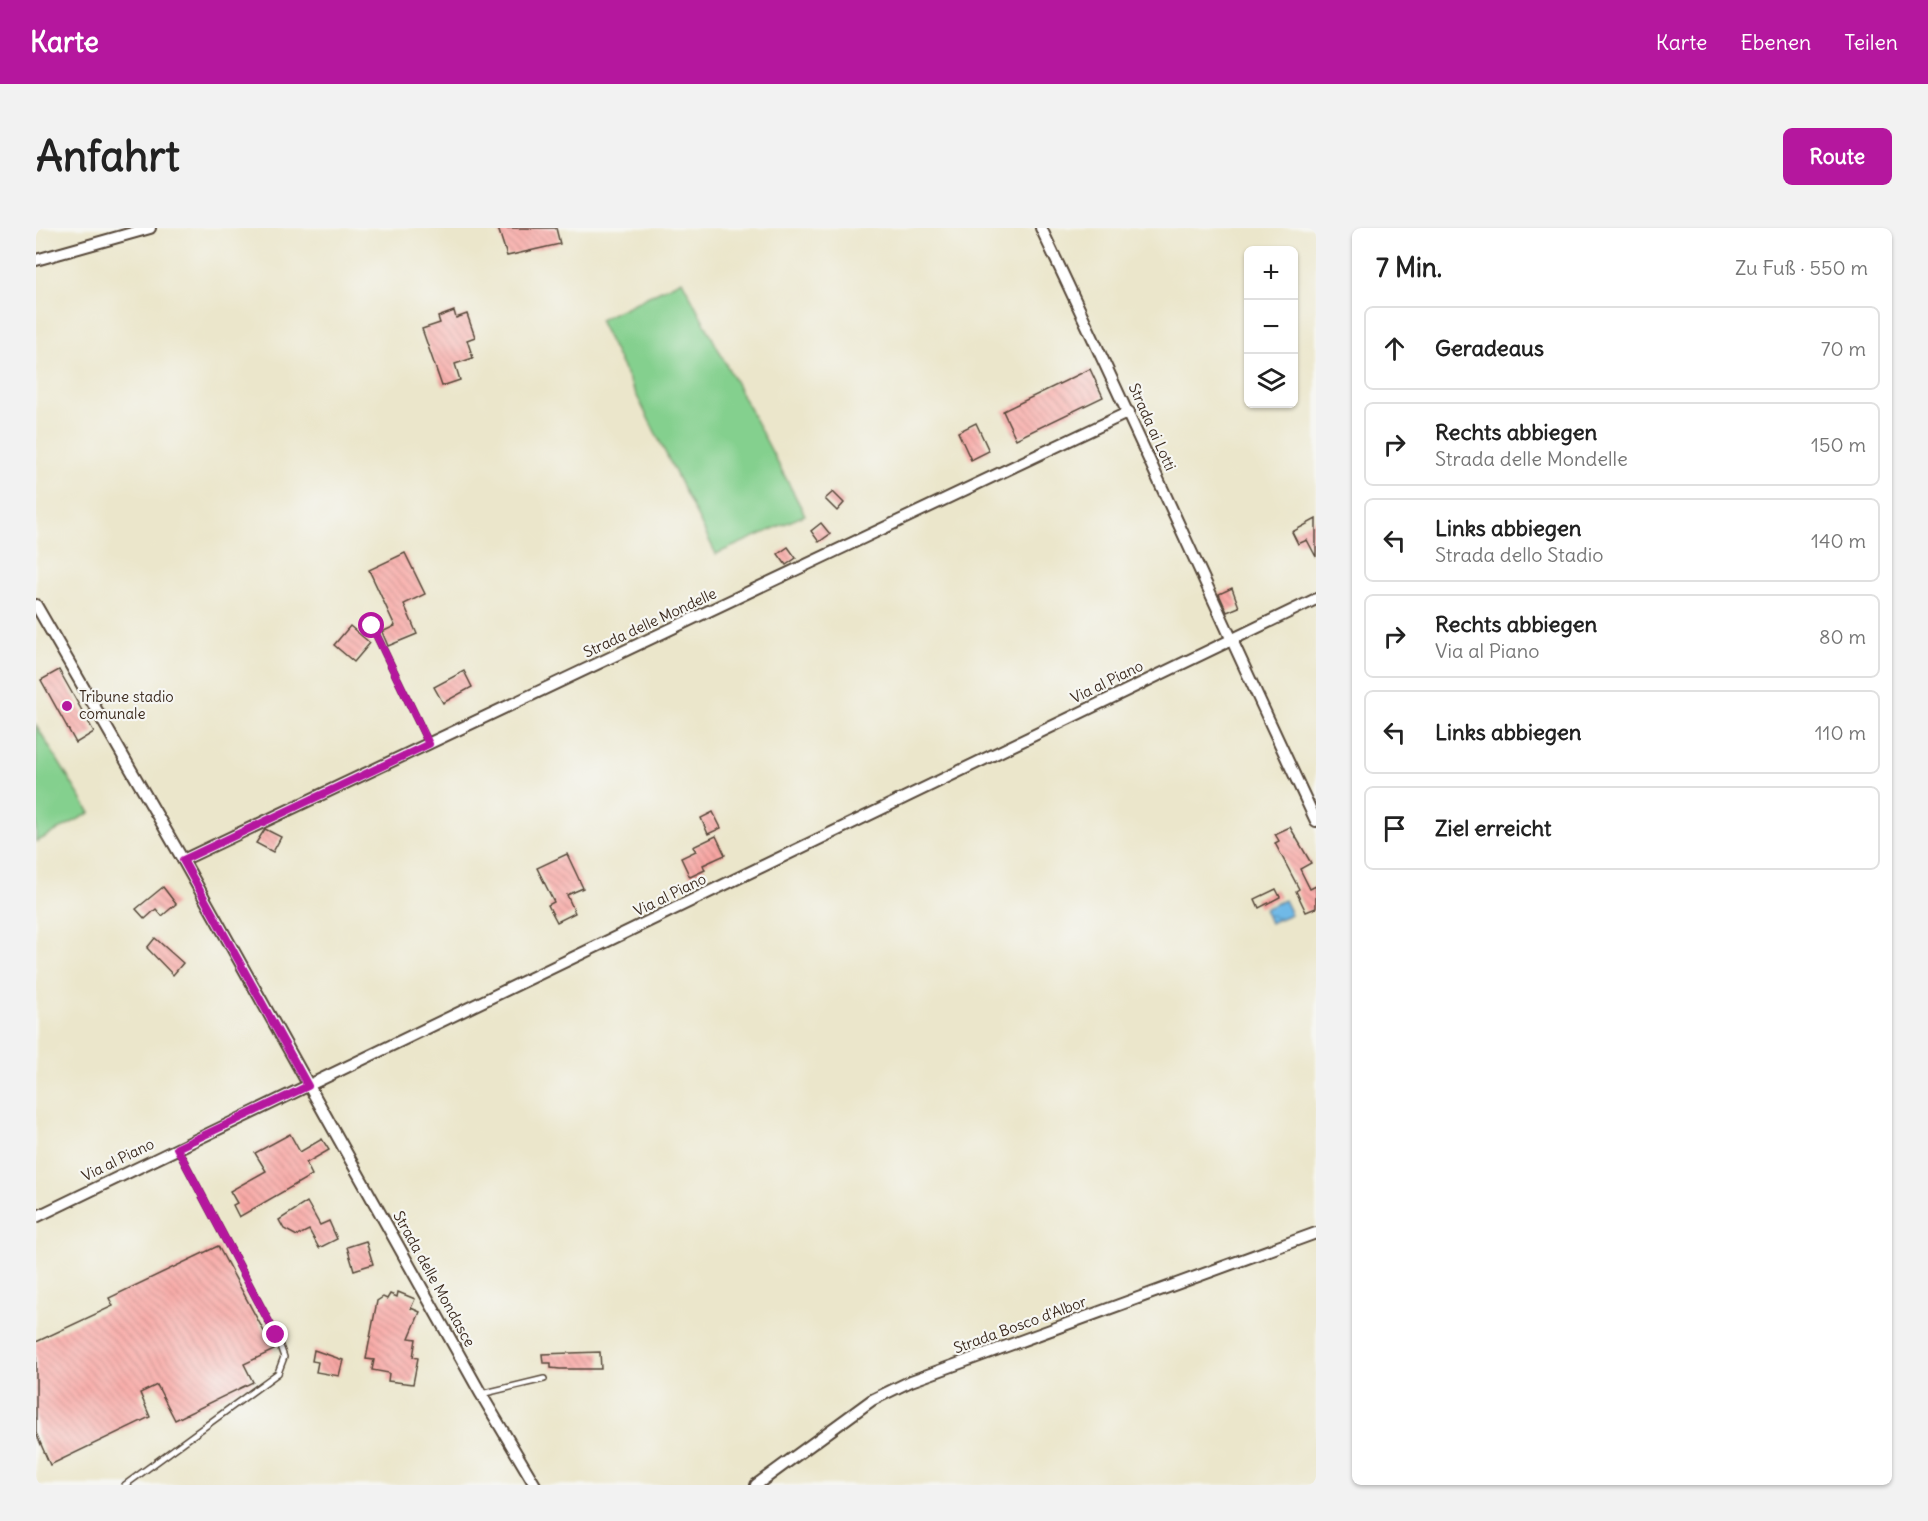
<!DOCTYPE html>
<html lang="de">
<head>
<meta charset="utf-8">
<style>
  :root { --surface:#fff; --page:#f2f2f2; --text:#222; --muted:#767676; --line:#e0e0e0; --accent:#b5179e }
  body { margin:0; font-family:Delius,sans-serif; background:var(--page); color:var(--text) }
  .controls { position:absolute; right:18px; top:18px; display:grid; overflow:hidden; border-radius:9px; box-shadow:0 2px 4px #0004 }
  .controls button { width:54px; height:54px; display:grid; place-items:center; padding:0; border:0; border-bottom:2px solid var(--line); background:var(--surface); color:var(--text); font:30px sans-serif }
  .stop { position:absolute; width:18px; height:18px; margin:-14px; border:4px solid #b5179e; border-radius:50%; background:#fff }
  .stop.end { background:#b5179e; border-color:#fff; box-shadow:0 2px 6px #0008 }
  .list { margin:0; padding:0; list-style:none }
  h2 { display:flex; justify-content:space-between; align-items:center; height:78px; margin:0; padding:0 24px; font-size:26px }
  h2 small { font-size:20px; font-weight:400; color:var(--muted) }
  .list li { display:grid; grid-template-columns:39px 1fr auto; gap:18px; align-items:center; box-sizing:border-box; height:84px; margin:0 12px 12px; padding:0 12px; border:2px solid var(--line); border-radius:9px }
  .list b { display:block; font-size:22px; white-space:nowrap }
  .list p { margin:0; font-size:20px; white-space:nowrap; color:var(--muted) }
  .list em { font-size:20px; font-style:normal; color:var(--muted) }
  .icon { flex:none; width:33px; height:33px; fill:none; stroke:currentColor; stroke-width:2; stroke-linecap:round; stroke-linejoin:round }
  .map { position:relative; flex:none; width:1280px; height:1257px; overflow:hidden; border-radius:9px }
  header { display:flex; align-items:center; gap:36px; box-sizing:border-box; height:84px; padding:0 30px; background:var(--accent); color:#fff }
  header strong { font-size:28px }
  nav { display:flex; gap:33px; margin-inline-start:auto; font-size:21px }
  .intro { display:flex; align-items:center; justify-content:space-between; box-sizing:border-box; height:144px; padding:0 36px }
  h1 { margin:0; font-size:42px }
  .button { padding:15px 27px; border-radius:9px; background:var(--accent); color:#fff; font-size:21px; font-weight:700 }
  main { display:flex; gap:36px; padding:0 36px }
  aside { flex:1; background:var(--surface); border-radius:9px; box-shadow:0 2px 4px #0004 }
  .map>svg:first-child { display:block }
  .garden { fill:#84d08e; stroke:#607d56; stroke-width:1.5 }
  .water { fill:url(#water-ripples); stroke:#557282; stroke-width:1.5 }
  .building { fill:url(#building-back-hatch) }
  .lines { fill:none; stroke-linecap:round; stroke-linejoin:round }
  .lane-casing { stroke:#554638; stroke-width:8 }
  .street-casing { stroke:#554638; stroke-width:14 }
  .lane { stroke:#fff; stroke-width:5 }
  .street { stroke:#fff; stroke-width:10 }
  .route { stroke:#b5179e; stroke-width:8 }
  .poi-dot { fill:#b5179e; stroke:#f6f6f2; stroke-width:2 }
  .labels { text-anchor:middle; stroke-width:4.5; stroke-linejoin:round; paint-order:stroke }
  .street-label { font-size:15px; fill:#3b2a1e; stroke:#f6f6f2 }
  .poi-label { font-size:15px; fill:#3b2a1e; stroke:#f6f6f2; text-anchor:start }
</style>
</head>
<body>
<header>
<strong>Karte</strong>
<nav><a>Karte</a><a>Ebenen</a><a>Teilen</a></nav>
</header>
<div class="intro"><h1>Anfahrt</h1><a class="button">Route</a></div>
<main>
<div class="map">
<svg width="1280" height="1257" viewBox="0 0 1280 1257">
  <defs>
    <pattern id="water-ripples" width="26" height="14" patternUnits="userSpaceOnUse" patternTransform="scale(1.5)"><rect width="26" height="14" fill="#6fb9e7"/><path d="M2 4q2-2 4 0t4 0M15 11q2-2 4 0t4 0" fill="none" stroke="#5c97bb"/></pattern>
    <pattern id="building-back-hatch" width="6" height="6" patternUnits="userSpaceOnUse" patternTransform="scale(1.5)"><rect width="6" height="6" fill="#f9a7a4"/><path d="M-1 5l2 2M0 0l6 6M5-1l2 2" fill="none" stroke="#cb8885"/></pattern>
  </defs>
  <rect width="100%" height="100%" fill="#f6f6f2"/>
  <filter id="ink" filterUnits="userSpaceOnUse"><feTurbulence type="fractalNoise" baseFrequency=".0167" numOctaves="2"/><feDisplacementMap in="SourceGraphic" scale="12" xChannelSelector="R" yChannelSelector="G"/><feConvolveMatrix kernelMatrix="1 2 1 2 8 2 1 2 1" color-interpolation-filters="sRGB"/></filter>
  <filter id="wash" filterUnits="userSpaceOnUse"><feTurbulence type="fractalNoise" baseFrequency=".008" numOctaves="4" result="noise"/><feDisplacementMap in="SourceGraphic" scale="24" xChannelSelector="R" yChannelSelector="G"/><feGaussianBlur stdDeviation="1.35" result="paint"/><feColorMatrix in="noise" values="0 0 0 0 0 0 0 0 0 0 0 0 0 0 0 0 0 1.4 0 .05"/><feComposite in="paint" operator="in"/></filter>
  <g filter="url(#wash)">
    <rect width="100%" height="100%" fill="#ebe6cb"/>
    <g class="garden">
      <path d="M 646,52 L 769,287 L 680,326 L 563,92 Z"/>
      <path d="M 0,497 L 54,585 L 0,614 Z"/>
    </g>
    <path class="water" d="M 1248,672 L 1255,686 L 1234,695 L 1228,681 Z"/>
    <g id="blocks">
      <g class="building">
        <path d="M 462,0 L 520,0 L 524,16 L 471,28 Z"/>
        <path d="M 418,83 L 420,90 L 431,86 L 439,109 L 431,112 L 437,130 L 419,136 L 424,152 L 406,158 L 386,101 L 404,95 L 402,89 Z"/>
        <path d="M 1054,141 L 1067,169 L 980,211 L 967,183 Z"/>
        <path d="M 940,195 L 953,223 L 935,232 L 922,204 Z"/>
        <path d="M 797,264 L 808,275 L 801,283 L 789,271 Z"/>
        <path d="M 1280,291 L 1280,329 L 1271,312 L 1262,316 L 1256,304 Z"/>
        <path d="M 785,295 L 794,306 L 783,314 L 775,303 Z"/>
        <path d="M 752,319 L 760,330 L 750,337 L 742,326 Z"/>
        <path d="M 369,325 L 389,366 L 368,376 L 381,406 L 352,418 L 346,404 L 359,398 L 333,342 Z"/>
        <path d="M 1196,360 L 1203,379 L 1191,384 L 1183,366 Z"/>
        <path d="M 314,398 L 334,415 L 318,434 L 298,417 Z"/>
        <path d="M 23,442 L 58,504 L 40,515 L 5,452 Z"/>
        <path d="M 428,443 L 436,459 L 407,475 L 398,459 Z"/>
        <path d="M 677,584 L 685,600 L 672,606 L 665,590 Z"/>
        <path d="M 1254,599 L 1275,635 L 1264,641 L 1274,661 L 1280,658 L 1280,680 L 1270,684 L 1260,663 L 1263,661 L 1239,615 L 1243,613 L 1239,606 Z"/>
        <path d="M 229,601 L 245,609 L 237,624 L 220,615 Z"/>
        <path d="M 680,608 L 689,627 L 667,637 L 669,642 L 654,649 L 645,630 L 660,623 L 657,619 Z"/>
        <path d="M 531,626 L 547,660 L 531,667 L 539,685 L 521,694 L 512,677 L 518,674 L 501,640 Z"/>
        <path d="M 127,659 L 140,676 L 126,688 L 120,681 L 109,691 L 100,681 Z"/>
        <path d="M 1240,661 L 1244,669 L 1223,680 L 1219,671 Z"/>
        <path d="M 119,710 L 147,735 L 137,747 L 111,720 Z"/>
        <path d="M 254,906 L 264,924 L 286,911 L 293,922 L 270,935 L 276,947 L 203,989 L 197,977 L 201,975 L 194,963 L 230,943 L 219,925 Z"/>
        <path d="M 271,974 L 284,997 L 293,993 L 301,1011 L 283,1020 L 273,1002 L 261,1008 L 248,1001 L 243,992 Z"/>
        <path d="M 330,1013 L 337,1036 L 318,1042 L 311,1019 Z"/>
        <path d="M 182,1018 L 238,1122 L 208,1136 L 217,1154 L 139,1192 L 121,1157 L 104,1165 L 114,1189 L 14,1237 L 0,1205 L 0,1114 L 77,1078 L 73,1070 Z"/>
        <path d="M 362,1064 L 379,1071 L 375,1080 L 384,1084 L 373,1110 L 380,1111 L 377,1129 L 382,1130 L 377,1156 L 352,1153 L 353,1145 L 336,1142 L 338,1132 L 330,1131 L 341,1073 L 347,1069 L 351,1071 L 354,1066 L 361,1069 Z"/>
        <path d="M 278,1122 L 307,1132 L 303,1148 L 280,1144 L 282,1134 L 276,1133 Z"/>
        <path d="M 564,1124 L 565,1141 L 524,1141 L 515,1140 L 515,1135 L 507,1135 L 506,1126 Z"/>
      </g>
    </g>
  </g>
  <g filter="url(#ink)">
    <use href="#blocks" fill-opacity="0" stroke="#554638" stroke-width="1.5"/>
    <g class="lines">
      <defs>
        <g id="lane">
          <path d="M 336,398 L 393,516"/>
          <path d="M 445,1166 L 508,1151"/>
          <path d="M 89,1257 L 242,1145 L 248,1129 L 240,1107 L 141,920"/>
        </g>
        <g id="street">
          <path d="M 1005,0 C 1099,197 1187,396 1280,593"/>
          <path d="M 0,32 L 114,0"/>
          <path d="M 0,377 L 147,632 L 445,1166 L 499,1257"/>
          <path d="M 147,632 L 1093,184"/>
          <path d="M 0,989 L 1280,371"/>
          <path d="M 720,1257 L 836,1172 L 875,1153 L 1280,1005"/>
        </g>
      </defs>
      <use href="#lane" class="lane-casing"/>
      <use href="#street" class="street-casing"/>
      <use href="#lane" class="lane"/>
      <use href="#street" class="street"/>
    </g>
  </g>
  <g class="lines" filter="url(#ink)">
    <path class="route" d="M 240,1107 L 141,920 L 272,858 L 147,632 L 393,516 L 336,398"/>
  </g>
  <circle class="poi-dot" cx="31" cy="478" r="6"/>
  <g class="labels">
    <g class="street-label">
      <text transform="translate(1116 199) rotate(66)" y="5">Strada ai Lotti</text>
      <text transform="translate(614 395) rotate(-25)" y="5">Strada delle Mondelle</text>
      <text transform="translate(1071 454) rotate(-26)" y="5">Via al Piano</text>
      <text transform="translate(634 667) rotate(-26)" y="5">Via al Piano</text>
      <text transform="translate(82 932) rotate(-26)" y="5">Via al Piano</text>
      <text transform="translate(398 1051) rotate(61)" y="5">Strada delle Mondasce</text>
      <text transform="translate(984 1097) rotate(-20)" y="5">Strada Bosco d'Albor</text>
    </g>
    <g class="poi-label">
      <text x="43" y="474">Tribune stadio<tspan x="43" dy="17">comunale</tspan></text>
    </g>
  </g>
</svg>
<div class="controls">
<button>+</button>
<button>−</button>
<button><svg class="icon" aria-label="layers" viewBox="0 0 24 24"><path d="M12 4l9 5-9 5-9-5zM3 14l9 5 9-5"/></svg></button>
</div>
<div class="stop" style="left:336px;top:398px"></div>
<div class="stop end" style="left:240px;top:1107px"></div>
</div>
<aside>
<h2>7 Min.<small>Zu Fuß · 550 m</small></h2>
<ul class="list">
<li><svg class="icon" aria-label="ahead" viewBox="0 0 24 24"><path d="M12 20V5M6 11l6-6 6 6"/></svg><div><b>Geradeaus</b></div><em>70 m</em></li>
<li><svg class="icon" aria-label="right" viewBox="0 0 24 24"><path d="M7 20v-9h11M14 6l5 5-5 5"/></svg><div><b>Rechts abbiegen</b><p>Strada delle Mondelle</p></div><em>150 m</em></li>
<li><svg class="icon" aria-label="left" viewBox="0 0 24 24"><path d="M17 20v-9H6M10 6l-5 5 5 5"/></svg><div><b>Links abbiegen</b><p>Strada dello Stadio</p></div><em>140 m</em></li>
<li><svg class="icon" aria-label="right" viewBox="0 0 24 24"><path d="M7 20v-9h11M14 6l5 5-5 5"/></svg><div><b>Rechts abbiegen</b><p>Via al Piano</p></div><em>80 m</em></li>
<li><svg class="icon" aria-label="left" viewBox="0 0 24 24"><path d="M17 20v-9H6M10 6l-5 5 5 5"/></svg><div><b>Links abbiegen</b></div><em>110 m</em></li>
<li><svg class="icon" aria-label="arrive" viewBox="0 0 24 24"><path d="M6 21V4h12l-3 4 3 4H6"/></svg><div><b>Ziel erreicht</b></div></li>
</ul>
</aside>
</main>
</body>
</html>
